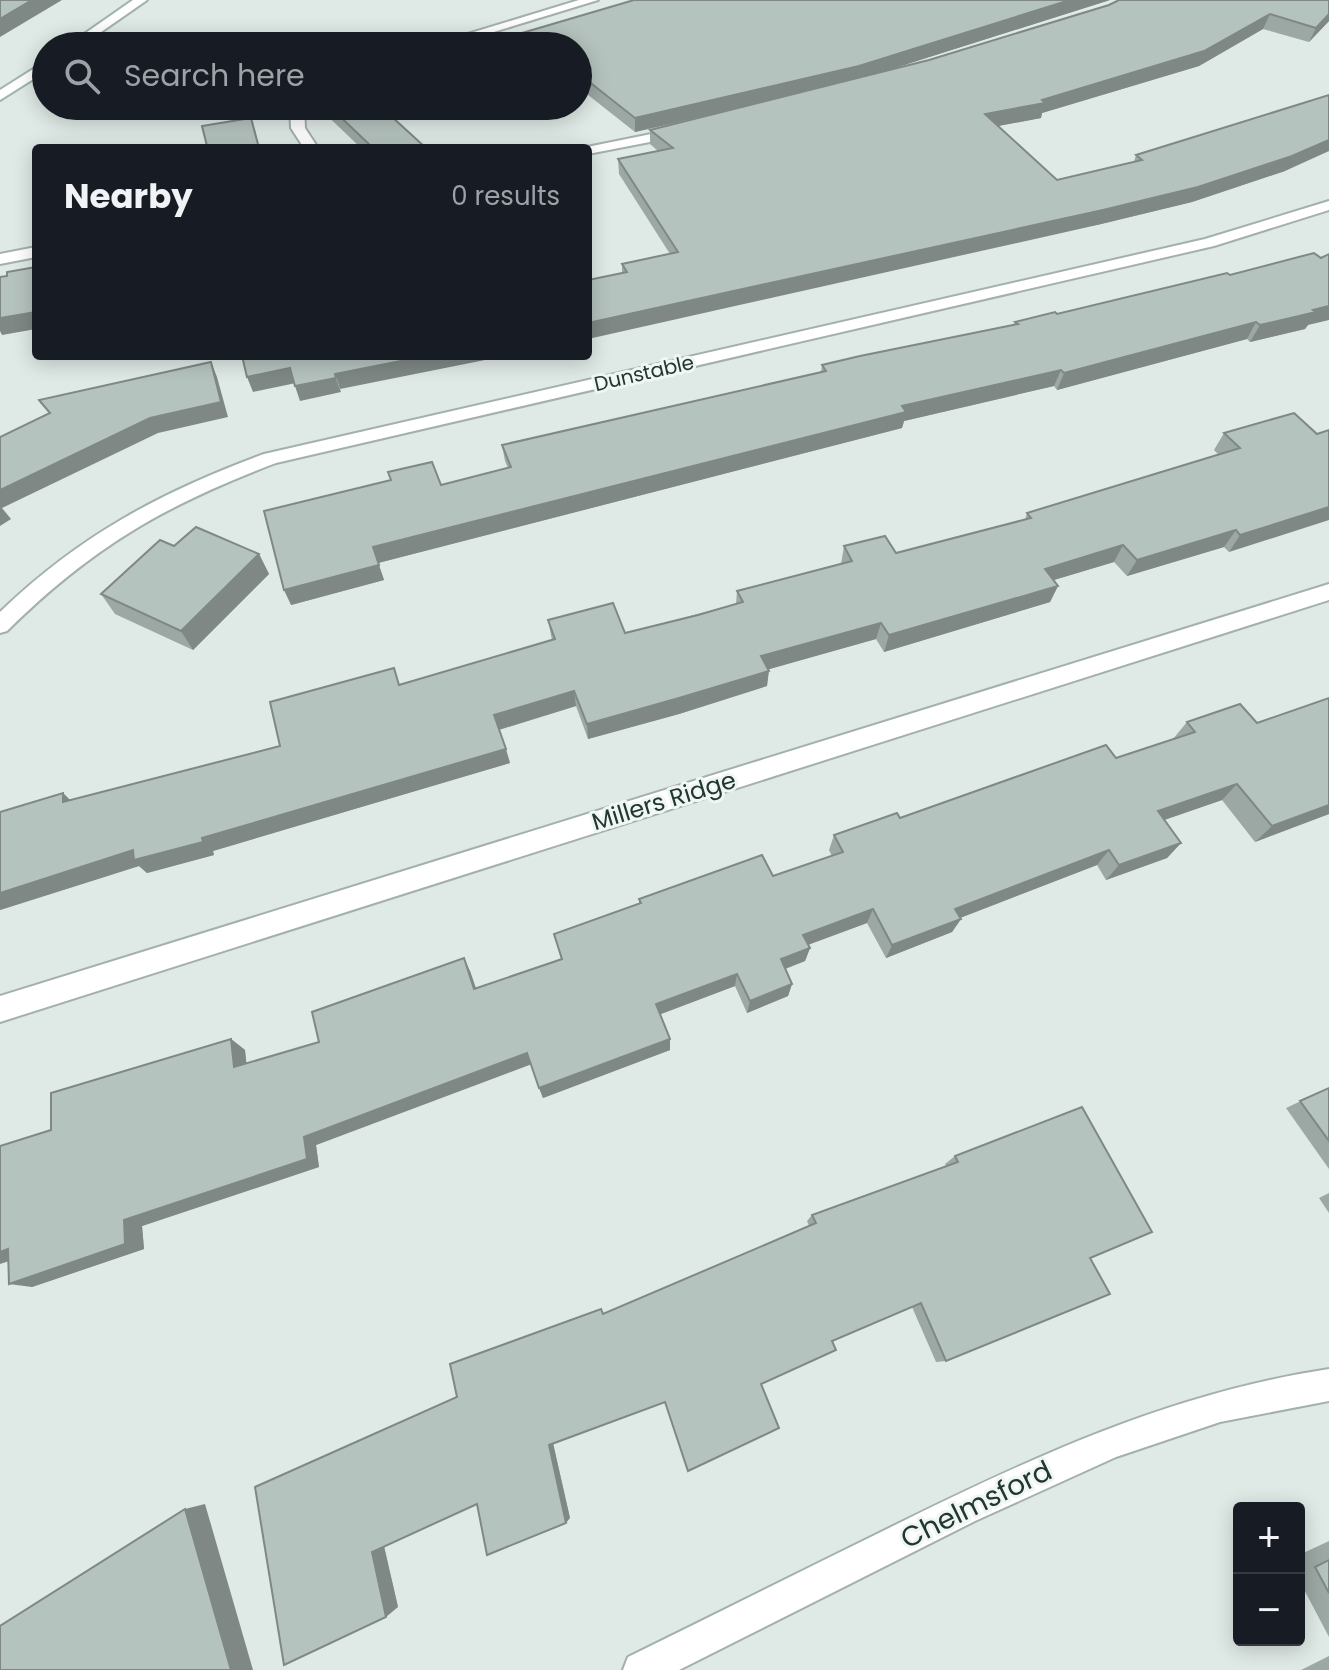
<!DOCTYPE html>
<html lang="en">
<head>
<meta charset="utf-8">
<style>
  :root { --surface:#171b24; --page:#242831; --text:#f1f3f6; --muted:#9ea1a6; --line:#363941 }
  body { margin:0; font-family:Poppins,sans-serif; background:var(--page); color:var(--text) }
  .controls { position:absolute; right:24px; bottom:24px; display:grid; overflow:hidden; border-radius:8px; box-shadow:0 4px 20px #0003 }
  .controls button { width:72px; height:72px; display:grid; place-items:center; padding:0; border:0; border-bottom:2px solid var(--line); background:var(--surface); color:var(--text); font:40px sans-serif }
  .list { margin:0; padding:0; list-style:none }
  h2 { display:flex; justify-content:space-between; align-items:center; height:104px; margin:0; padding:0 32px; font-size:34px }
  h2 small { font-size:26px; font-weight:400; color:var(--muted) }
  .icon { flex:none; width:44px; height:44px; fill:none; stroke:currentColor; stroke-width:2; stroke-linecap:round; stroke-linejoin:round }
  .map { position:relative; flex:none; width:1329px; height:1670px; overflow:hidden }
  .search { position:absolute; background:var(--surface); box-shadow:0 4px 20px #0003; left:32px; top:32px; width:560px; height:88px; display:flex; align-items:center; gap:20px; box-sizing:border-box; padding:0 28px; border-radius:44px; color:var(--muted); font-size:30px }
  .panel { position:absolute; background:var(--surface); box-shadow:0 4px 20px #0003; left:32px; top:144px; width:560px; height:216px; border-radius:8px }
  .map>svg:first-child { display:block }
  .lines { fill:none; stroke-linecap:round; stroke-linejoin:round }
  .minor-casing { stroke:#a3b0ac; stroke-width:4 }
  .secondary-casing { stroke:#a0b3ad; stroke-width:4 }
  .minor { fill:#fff; fill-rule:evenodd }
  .secondary { fill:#fff; fill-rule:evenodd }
  .wall { fill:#9ca8a3 }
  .shaded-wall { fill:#7f8885 }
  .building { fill:#b5c3be; stroke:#7f8885; stroke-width:2 }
  .labels { text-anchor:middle; stroke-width:6; stroke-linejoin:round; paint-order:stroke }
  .far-street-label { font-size:20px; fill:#223732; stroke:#eff6f3 }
  .street-label { font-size:24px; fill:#223732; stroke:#eff6f3 }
  .near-street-label { font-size:28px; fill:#223732; stroke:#eff6f3 }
</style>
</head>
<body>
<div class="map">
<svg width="1329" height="1670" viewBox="0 0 1329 1670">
  <rect width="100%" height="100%" fill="#dfe9e5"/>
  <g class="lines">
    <defs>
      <g id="minor">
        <path d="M 579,0 L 598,0 L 448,46 L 428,46 Z"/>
        <path d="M 290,106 L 304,106 L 305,128 L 318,148 L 304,148 L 291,128 Z"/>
        <path d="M 681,128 L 688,132 L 686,135 L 588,154 L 588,148 L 582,148 Z"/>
        <path d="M 1329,201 L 1329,210 L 1214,246 L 276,463 C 165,505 92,547 7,631 L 0,633 L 0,612 C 80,535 161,492 264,454 L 1205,239 Z"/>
        <path d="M 36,247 L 36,257 L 0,264 L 0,254 Z"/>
        <path d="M 1329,584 L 1329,600 L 0,1022 L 0,996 Z"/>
        <path d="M 1329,1369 L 1329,1401 L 1220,1422 L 1116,1457 L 975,1521 L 679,1670 L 623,1670 L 628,1657 C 714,1615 799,1572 885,1530 C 1028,1459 1170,1393 1329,1369 Z"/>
      </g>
      <g id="secondary">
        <path d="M 133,0 L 147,0 L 81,46 L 67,46 Z"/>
        <path d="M 46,61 L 46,71 L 0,100 L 0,90 Z"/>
      </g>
    </defs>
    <use href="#minor" class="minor-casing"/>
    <use href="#secondary" class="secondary-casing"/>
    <use href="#minor" class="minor"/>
    <use href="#secondary" class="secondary"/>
  </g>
  <g class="wall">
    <path d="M 634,0 L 1110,0 L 888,70 L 1329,0 L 1329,21 L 1309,42 L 1263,29 L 1199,66 L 1042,113 L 1041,118 L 998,126 L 1057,180 L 1134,162 L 1136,155 L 1285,171 L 1192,202 L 1097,225 L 622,273 L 622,264 L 670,254 L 619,174 L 618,159 L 658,151 L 650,144 L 650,130 L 693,119 L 635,132 L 578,87 L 578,46 Z"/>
    <path d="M 317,106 L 380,106 L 426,148 L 361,148 Z"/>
    <path d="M 1227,273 L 1308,325 L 1305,329 L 1250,342 L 1247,339 L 1057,390 L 1054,386 L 904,421 L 902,428 L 378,563 L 384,580 L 291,605 L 441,485 L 508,468 L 505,461 L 502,445 L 821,372 L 822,365 L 1014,325 L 1015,322 L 1057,314 Z"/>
    <path d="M 1224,433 L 1317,434 L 1229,552 L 1224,547 L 1127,576 L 1114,562 L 1054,580 L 1058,586 L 1050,602 L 884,652 L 876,639 L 768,669 L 767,686 L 679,714 L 588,739 L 576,706 L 499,730 L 510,763 L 213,851 L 214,855 L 147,873 L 139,866 L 0,910 L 63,793 L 70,800 L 280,746 L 400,684 L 552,640 L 548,620 L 625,633 L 736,604 L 737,591 L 841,564 L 844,546 L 896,553 L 1025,520 L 1027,513 L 1219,455 L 1214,450 Z"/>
    <path d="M 174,546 L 259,554 L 269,574 L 193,650 L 115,614 L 101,594 Z"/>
    <path d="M 1187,722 L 1329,814 L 1255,842 L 1222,800 L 1164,820 L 1181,843 L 1167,858 L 1106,880 L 1097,865 L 960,918 L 961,919 L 952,932 L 886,958 L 867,923 L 808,945 L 810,948 L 805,961 L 785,969 L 792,984 L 788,996 L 747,1013 L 735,986 L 660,1014 L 670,1050 L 543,1098 L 531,1064 L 316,1145 L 319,1167 L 142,1226 L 144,1249 L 32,1287 L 9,1261 L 51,1130 L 231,1039 L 245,1050 L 246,1064 L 319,1042 L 470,971 L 476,988 L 561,959 L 554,934 L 639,904 L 639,899 L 773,876 L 832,856 L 829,850 L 834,835 L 900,818 L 1116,758 L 1173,739 Z"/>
    <path d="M 1329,1088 L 1329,1169 L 1286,1108 Z"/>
    <path d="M 955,1156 L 1090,1258 L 946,1361 L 936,1362 L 912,1307 L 553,1444 L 570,1518 L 477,1504 L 384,1547 L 398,1607 L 284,1665 L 457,1397 L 601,1309 L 604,1314 L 809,1226 L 807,1221 L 812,1215 L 946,1166 L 945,1164 Z"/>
    <path d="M 1329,1193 L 1329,1213 L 1319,1198 Z"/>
    <path d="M 1329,1541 L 1329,1637 L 1299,1580 L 1299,1555 Z"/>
    <path d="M 1329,1656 L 1329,1670 L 1301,1670 Z"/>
  </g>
  <g class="shaded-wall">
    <path d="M 32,0 L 62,0 L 0,37 L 0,19 Z"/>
    <path d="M 1070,0 L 1110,0 L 857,80 L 635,132 L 635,118 Z"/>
    <path d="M 1270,14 L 1263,29 L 1199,66 L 1042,113 L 1041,118 L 982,129 L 985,114 L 1042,100 Z"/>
    <path d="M 1329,14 L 1329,21 L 1309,42 L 1316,28 Z"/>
    <path d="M 447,106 L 464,106 L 448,111 Z"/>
    <path d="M 1329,139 L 1329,151 L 1285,171 L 1192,202 L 1097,225 L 588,339 L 588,323 Z"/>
    <path d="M 1329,306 L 1329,320 L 1308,325 L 1305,329 L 1250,342 L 1260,325 Z"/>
    <path d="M 36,312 L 36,329 L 2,335 L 0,331 L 0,318 Z"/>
    <path d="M 1256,322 L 1247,339 L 1057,390 L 1064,373 Z"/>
    <path d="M 426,356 L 505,356 L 340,389 L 335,374 Z"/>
    <path d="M 211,362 L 217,377 L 228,417 L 158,433 L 2,508 L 11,519 L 0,526 L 0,490 Z"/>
    <path d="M 290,368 L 296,383 L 253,392 L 247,377 Z"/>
    <path d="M 1061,370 L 1054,386 L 904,421 L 902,428 L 378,563 L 373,547 L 902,406 Z"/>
    <path d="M 336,378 L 341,392 L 300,401 L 295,386 Z"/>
    <path d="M 1329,507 L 1329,520 L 1229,552 L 1240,535 Z"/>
    <path d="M 1236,530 L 1224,547 L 1127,576 L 1137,560 Z"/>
    <path d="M 1123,545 L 1114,562 L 1037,585 L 1045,569 Z"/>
    <path d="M 259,554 L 269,574 L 193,650 L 181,631 Z"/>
    <path d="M 379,565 L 384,580 L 291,605 L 284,590 Z"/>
    <path d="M 1058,586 L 1050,602 L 884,652 L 889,635 Z"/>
    <path d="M 881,623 L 876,639 L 759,672 L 761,656 Z"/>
    <path d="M 769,671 L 767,686 L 679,714 L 588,739 L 587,724 Z"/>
    <path d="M 574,691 L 576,706 L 498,730 L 494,715 Z"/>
    <path d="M 506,749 L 510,763 L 213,851 L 214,855 L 147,873 L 139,866 L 0,910 L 0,893 L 133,850 L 202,838 Z"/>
    <path d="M 1237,784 L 1222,800 L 1144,827 L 1158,811 Z"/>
    <path d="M 63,793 L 77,807 L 63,802 Z"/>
    <path d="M 1329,805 L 1329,814 L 1255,842 L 1272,826 Z"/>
    <path d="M 1181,843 L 1167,858 L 1106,880 L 1119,865 Z"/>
    <path d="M 1109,850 L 1097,865 L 947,923 L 955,909 Z"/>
    <path d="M 873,909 L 867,923 L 799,948 L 803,935 Z"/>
    <path d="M 961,919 L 952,932 L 886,958 L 892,945 Z"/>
    <path d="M 810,948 L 805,961 L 777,972 L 781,959 Z"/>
    <path d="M 464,958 L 470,971 L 480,1001 L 474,989 Z"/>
    <path d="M 737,974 L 735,986 L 656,1016 L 656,1004 Z"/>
    <path d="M 792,984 L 788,996 L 747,1013 L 750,1001 Z"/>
    <path d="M 231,1039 L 245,1050 L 248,1078 L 234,1067 Z"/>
    <path d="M 670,1039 L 670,1050 L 543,1098 L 539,1088 Z"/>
    <path d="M 527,1053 L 532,1064 L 316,1145 L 319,1167 L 142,1226 L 144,1249 L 32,1287 L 9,1284 L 124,1220 L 304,1137 Z"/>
    <path d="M 8,1249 L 31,1254 L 0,1264 L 0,1252 Z"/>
    <path d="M 553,1443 L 570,1518 L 566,1523 L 549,1445 Z"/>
    <path d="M 205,1504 L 253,1670 L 231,1670 L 185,1509 Z"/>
    <path d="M 384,1546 L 398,1607 L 386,1617 L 372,1552 Z"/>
  </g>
  <g class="building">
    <path d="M 0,0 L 32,0 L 0,19 Z"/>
    <path d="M 634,0 L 1070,0 L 859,66 L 635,118 L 578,73 L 578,46 L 478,46 Z"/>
    <path d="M 1119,0 L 1329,0 L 1329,14 L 1316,28 L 1270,14 L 1204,51 L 1042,100 L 1045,103 L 985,114 L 1057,180 L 1142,160 L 1136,155 L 1329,95 L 1329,140 L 1292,156 L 1198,187 L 1103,210 L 588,323 L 588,280 L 627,272 L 622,264 L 678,252 L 618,159 L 673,148 L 650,130 L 929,60 L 1109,5 Z"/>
    <path d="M 329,106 L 380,106 L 426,148 L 373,148 Z"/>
    <path d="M 251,118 L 259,148 L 196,148 L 207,146 L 202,126 Z"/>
    <path d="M 124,145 L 125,148 L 104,148 Z"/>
    <path d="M 1314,253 L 1321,258 L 1329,254 L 1329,306 L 1313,310 L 1316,312 L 1260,325 L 1256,322 L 1064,373 L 1061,370 L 902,406 L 906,412 L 373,547 L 379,565 L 284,590 L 264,511 L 391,480 L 388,472 L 432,462 L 441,485 L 511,467 L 502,445 L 826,371 L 822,365 L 860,356 L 1018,324 L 1015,322 L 1055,312 L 1057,314 L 1227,273 L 1230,275 Z"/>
    <path d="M 36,267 L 36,312 L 0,318 L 0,277 L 7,276 L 7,272 Z"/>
    <path d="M 242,356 L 426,356 L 335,374 L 336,378 L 295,386 L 290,368 L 247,377 Z"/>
    <path d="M 211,362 L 221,402 L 150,418 L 0,490 L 0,437 L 50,413 L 39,400 Z"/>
    <path d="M 1294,413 L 1317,434 L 1329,430 L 1329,507 L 1240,535 L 1236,530 L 1137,560 L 1123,545 L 1045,569 L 1058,586 L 889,635 L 881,623 L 761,656 L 769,671 L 679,698 L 587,724 L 574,691 L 494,715 L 506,749 L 202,838 L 203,842 L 134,860 L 133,850 L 0,893 L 0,812 L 63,793 L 63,802 L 280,746 L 270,702 L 394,668 L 399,685 L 555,639 L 548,620 L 613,603 L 625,633 L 698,615 L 743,602 L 737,591 L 852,561 L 844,546 L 885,536 L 896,553 L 1031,518 L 1027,513 L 1240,448 L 1224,433 Z"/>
    <path d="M 196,527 L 259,554 L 181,631 L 101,594 L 160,540 L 174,546 Z"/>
    <path d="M 1329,698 L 1329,805 L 1272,826 L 1237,784 L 1158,811 L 1181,843 L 1119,865 L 1109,850 L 955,909 L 961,919 L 892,945 L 873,909 L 803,935 L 810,948 L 781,959 L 792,984 L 750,1001 L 737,974 L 656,1004 L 670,1039 L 539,1088 L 527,1053 L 304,1137 L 307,1159 L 124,1220 L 125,1244 L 9,1284 L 8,1249 L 0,1252 L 0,1146 L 51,1130 L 51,1093 L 231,1039 L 234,1067 L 319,1042 L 312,1012 L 464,958 L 474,989 L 562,959 L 554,934 L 641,903 L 639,899 L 762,855 L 773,876 L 843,852 L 834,835 L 897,813 L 900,818 L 1106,745 L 1116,758 L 1195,732 L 1187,722 L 1240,704 L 1257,723 Z"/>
    <path d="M 1329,1088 L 1329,1141 L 1300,1101 Z"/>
    <path d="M 1082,1107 L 1152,1232 L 1090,1258 L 1110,1294 L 946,1361 L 921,1303 L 832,1341 L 836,1350 L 761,1384 L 779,1428 L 688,1471 L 665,1402 L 549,1445 L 566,1523 L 487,1555 L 477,1504 L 372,1552 L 386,1617 L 284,1665 L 255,1487 L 457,1397 L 450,1364 L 601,1309 L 603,1314 L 816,1223 L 812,1215 L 958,1162 L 955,1156 Z"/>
    <path d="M 185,1509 L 231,1670 L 0,1670 L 0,1626 Z"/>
    <path d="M 1329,1560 L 1329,1593 L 1315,1567 Z"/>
  </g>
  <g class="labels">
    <g class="far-street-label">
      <text transform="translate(644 373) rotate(-13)" y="7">Dunstable</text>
    </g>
    <g class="street-label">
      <text transform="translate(664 801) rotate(-17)" y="8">Millers Ridge</text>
    </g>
    <g class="near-street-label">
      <text transform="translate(976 1504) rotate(-26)" y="10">Chelmsford</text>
    </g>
  </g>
</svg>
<div class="controls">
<button>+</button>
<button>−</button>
</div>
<div class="search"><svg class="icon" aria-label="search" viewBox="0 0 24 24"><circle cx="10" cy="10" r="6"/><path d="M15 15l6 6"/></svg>Search here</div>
<section class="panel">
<h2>Nearby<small>0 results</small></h2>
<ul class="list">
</ul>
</section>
</div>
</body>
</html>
